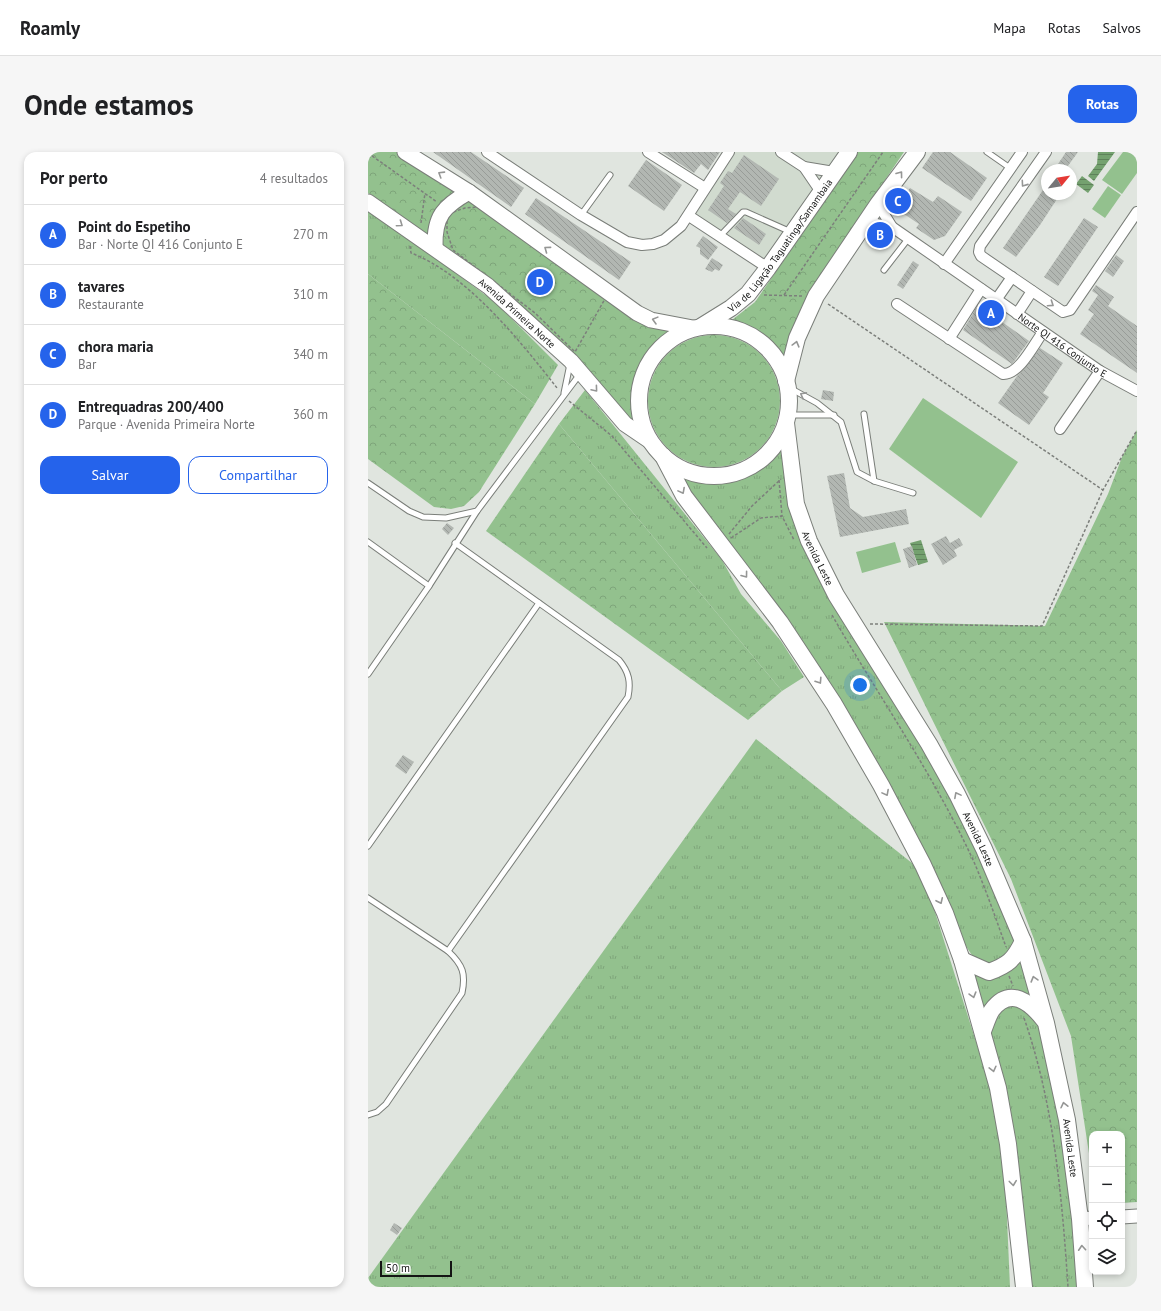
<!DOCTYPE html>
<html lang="pt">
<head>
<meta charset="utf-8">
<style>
  :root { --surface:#fff; --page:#f6f6f6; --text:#202124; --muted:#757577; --line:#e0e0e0; --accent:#2563eb }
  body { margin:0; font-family:"PT Sans",sans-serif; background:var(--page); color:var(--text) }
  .controls { position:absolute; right:12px; bottom:12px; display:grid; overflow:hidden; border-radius:8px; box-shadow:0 2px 6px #0003 }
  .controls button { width:36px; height:36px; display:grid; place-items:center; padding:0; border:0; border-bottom:1px solid var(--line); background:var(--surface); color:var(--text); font:20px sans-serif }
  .compass { position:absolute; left:673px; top:12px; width:36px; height:36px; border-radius:50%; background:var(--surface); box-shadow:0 2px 6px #0003; rotate:60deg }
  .scale { position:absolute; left:12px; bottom:10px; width:72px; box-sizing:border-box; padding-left:4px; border:2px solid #141514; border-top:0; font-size:11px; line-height:14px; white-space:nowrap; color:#141514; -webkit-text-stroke:3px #fff; paint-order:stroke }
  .you { position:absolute; left:492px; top:533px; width:14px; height:14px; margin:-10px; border:3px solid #fff; border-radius:50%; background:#1a73e8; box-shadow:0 0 0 6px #1a73e833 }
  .badge { display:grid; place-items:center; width:26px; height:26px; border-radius:50%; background:var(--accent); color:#fff; font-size:13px; font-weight:700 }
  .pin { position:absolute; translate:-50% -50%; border:2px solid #fff; box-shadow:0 1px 4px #0006 }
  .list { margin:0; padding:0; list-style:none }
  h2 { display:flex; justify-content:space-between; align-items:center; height:52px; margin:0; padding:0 16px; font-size:17px }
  h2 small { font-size:13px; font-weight:400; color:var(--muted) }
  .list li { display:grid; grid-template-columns:26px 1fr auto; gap:12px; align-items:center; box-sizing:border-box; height:60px; padding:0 16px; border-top:1px solid var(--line) }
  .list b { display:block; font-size:15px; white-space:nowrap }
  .list p { margin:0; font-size:13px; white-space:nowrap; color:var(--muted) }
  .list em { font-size:13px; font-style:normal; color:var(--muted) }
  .actions { display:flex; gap:8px; padding:12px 16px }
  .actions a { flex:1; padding:9px 0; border:1px solid var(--accent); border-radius:12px; text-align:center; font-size:14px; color:var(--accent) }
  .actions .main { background:var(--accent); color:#fff }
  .icon { flex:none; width:22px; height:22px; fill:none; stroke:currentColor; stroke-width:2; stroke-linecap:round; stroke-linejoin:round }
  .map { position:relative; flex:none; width:769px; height:1135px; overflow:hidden; border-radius:12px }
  header { display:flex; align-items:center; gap:24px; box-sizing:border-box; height:56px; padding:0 20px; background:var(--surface); border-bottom:1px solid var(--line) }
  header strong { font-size:19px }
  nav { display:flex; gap:22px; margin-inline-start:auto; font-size:14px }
  .intro { display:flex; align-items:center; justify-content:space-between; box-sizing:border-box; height:96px; padding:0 24px }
  h1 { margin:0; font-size:28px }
  .button { padding:10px 18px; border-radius:12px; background:var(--accent); color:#fff; font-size:14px; font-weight:700 }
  main { display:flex; gap:24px; padding:0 24px }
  aside { flex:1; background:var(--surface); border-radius:12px; box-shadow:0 2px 6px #0003 }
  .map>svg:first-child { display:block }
  .built { fill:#d1dbcf }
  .grass { fill:url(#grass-tufts) }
  .forest { fill:url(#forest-crowns) }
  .pitch { fill:#93c18e }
  .water { fill:url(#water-rules) }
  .building { fill:url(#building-back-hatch) }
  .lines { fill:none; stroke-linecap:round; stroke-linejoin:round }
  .service-casing { stroke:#7a7e79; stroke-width:7 }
  .minor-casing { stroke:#7a7e79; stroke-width:12 }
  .tertiary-casing { stroke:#7a7e79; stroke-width:15 }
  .secondary-casing { stroke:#7a7e79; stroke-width:17 }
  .primary-casing { stroke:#7a7e79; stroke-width:18 }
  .path { stroke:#7c7f7b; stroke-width:1.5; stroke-dasharray:3 2; stroke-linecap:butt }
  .service { stroke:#fff; stroke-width:5 }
  .minor { stroke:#fff; stroke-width:10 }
  .tertiary { stroke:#fff; stroke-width:13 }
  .secondary { stroke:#fff; stroke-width:15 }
  .primary { stroke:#fff; stroke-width:16 }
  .oneway { stroke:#959695 }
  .labels { text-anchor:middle; stroke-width:4; stroke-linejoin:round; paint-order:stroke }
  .street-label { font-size:10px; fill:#141514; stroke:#fff }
</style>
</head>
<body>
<header>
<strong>Roamly</strong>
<nav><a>Mapa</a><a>Rotas</a><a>Salvos</a></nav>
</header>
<div class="intro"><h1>Onde estamos</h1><a class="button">Rotas</a></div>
<main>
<aside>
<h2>Por perto<small>4 resultados</small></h2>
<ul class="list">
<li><span class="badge">A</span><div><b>Point do Espetiho</b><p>Bar · Norte QI 416 Conjunto E</p></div><em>270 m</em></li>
<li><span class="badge">B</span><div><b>tavares</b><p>Restaurante</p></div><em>310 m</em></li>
<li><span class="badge">C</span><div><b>chora maria</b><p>Bar</p></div><em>340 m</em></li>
<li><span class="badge">D</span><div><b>Entrequadras 200/400</b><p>Parque · Avenida Primeira Norte</p></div><em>360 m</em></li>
</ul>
<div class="actions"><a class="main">Salvar</a><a>Compartilhar</a></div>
</aside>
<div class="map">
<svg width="769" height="1135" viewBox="0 0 769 1135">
  <defs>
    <pattern id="grass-tufts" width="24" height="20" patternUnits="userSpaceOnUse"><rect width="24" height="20" fill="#93c18e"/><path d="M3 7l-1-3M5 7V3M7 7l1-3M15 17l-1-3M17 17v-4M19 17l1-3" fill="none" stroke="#7ea57a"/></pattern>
    <pattern id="forest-crowns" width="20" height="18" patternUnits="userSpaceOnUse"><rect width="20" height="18" fill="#93c18e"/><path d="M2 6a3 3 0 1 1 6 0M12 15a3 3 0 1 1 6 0" fill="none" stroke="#7ea57a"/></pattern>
    <pattern id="water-rules" width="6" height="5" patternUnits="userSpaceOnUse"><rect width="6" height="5" fill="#74a16f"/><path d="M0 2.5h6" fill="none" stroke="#5e825a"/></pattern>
    <pattern id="building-back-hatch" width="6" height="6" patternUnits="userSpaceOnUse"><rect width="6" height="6" fill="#b2b7b2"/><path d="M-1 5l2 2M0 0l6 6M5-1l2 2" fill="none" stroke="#989c98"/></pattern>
  </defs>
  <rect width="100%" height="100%" fill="#e0e5df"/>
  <path class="built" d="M 365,0 L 482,0 L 408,113 L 326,66 L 340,34 Z"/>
  <g class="grass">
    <path d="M 0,57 L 127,150 L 190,213 L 167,252 L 0,122 Z"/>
    <path d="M 217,238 L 354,408 L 373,442 L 413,489 L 436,525 L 414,539 L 191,272 Z"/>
    <path d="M 417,275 L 445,385 L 607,694 L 646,782 L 651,804 L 639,816 L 608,809 L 595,790 L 467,551 L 301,311 C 309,314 318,320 326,322 C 369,331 398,312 417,275 Z"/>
    <path d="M 388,587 L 554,719 L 635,975 L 642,1135 L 0,1135 L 0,1126 Z"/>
    <path d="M 595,793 L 607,810 L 622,819 L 652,805 L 671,856 L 660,846 L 626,860 L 622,879 Z"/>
    <path d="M 641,847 L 676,869 L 705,1065 L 710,1135 L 663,1135 L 622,880 L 627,861 Z"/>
  </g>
  <g class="forest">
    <path d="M 0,0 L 38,0 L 269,160 L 320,176 L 293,191 L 276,216 L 266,249 L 276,282 L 218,216 L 84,99 L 0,41 Z"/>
    <path d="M 490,0 L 536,0 L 451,125 L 433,156 L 423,181 L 416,213 C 402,190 387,177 360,171 L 387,150 Z"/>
    <path d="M 0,122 L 167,252 L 111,340 L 96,354 L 83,357 L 66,355 L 0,307 Z"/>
    <circle cx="346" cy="249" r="66"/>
    <path d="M 191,272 L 414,539 L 380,568 L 118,379 Z"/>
    <path d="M 769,278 L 769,1050 L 754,1051 L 754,982 L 724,982 L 724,1021 L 703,884 L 643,727 L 516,470 L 677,474 L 740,342 L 754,305 Z"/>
  </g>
  <g class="pitch">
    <path d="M 755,0 L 769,0 L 769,21 L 754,42 L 734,28 Z"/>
    <path d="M 740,34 L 753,43 L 737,66 L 724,57 Z"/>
    <path d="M 555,246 L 650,310 L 613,366 L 521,297 Z"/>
    <path d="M 527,390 L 533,410 L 494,421 L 488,400 Z"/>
  </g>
  <g class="water">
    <path d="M 730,0 L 747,0 L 726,29 L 720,24 L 729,12 Z"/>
    <path d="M 714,24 L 726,33 L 720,41 L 708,32 Z"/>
    <path d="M 553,388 L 560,410 L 550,413 L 542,391 Z"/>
  </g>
  <g class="building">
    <path d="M 65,0 L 103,0 L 156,36 L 143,55 Z"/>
    <path d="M 294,0 L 352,0 L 340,18 L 333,12 L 326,21 Z"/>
    <path d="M 565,0 L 582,0 L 619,26 L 603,49 L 554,16 Z"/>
    <path d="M 698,0 L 710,0 L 697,18 L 686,18 Z"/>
    <path d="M 376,3 L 411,27 L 393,54 L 372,40 L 360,57 L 368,62 L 359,71 L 340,58 L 356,34 L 352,31 L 360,19 L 364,21 Z"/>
    <path d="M 278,8 L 314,33 L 296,59 L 260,34 Z"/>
    <path d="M 542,36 L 565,50 L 570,44 L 594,60 L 577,84 L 566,88 L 548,76 L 551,72 L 536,62 L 532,40 L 537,44 Z"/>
    <path d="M 675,38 L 689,47 L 672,73 L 648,105 L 635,96 Z"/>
    <path d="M 168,46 L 263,110 L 251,128 L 157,62 Z"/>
    <path d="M 375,66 L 398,82 L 391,93 L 366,76 Z"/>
    <path d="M 716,66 L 730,75 L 690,134 L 676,125 Z"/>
    <path d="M 335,84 L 350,95 L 340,108 L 332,102 L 332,96 L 328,94 Z"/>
    <path d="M 748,103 L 756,109 L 745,125 L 737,119 Z"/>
    <path d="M 344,106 L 355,113 L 351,119 L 347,117 L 344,120 L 337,117 Z"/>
    <path d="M 545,109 L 551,113 L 535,137 L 529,133 Z"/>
    <path d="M 728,133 L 746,145 L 740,154 L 769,174 L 769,221 L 712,182 L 726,162 L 720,158 L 730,143 L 724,139 Z"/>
    <path d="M 610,153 L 661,189 L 644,212 L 595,178 Z"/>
    <path d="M 672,196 L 695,211 L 675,241 L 681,245 L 661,273 L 630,251 L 649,224 L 657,216 Z"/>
    <path d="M 455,238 L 466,240 L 465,249 L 453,247 Z"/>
    <path d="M 476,321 L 482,356 L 495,365 L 538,357 L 541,372 L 472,385 L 459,324 Z"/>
    <path d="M 79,371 L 86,376 L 80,383 L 74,377 Z"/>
    <path d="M 578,384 L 582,391 L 591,386 L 595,393 L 586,398 L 589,404 L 575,413 L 563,392 Z"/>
    <path d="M 544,394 L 549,413 L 541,416 L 535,397 Z"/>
    <path d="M 35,603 L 46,610 L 38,622 L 27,614 Z"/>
    <path d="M 26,1071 L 34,1076 L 29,1083 L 22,1078 Z"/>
  </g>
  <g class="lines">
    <defs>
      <g id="service">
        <path d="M 619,0 L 642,16"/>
        <path d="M 213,63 L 242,23"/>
        <path d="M 352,84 L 375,60 L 378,60 L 423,80"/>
        <path d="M 516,118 L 540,87"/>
        <path d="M 420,235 L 449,251 L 473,270 L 489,320 L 506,329 L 545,341"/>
        <path d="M 196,241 L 202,212"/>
        <path d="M 496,262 L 506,329"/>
        <path d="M 420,263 L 466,263"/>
        <path d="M 0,331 L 41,359 L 55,365 L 78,366 L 109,359 L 212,222"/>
        <path d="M 0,390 L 61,434"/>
        <path d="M 0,522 L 61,434 L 109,359"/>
        <path d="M 0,694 L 171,451"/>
        <path d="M 0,746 L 80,799 C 95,813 98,822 94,841 L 18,952 L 9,960 L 0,963"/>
        <path d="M 80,799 L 260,545 C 263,530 261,520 251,508 L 87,391"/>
      </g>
      <g id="minor">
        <path d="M 119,0 L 213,63 L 259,90 L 274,93 L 285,92 L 296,88 L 313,74 L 361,0"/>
        <path d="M 280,0 L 337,36"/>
        <path d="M 413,0 L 436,15 L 453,40"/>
        <path d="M 678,0 L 612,94 L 611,100 L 613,104 L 695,160 L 702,158 L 769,60"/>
        <path d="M 436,15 L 466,20"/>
        <path d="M 510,52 L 524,75"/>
        <path d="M 321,64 L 400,116"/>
        <path id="s1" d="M 498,70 L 524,75 L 732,219 L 769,239"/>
        <path d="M 576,112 L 654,0"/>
        <path d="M 628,148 L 644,125"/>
        <path d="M 529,152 L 635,222 C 651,223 666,192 675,180"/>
        <path d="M 649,162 L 664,139"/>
        <path d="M 581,187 L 613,137"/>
        <path d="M 692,277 L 732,219"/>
      </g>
      <g id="tertiary">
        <path d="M 754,1065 L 769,1064"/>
        <path d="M 712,1067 L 724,1066"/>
      </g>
      <g id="secondary">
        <path d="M 37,0 L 101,40 L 269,161 L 283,168 L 325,176"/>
        <path id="s2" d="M 0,50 L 120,134 L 203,209 L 257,272 L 282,289"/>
        <path d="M 67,95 C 66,64 76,54 101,40"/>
      </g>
      <g id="primary">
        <path id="s3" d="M 334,174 L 363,156 L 380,142 L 400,116 L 481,0"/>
        <circle cx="346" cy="249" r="75"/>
        <path d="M 418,229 L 429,186 L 448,144 L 510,52 L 549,0"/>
        <path id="s4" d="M 418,271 L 428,352 L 441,389 L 468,443 L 561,592 L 589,642 L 616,697 L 655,789 L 678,871 L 699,968 L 712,1067 L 717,1135"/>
        <path d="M 295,304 L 316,344 L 412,470 L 466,552 L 513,633 L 555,713 L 577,761 L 594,808 L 630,936 L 640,992 L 656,1135"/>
        <path d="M 594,808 L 621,820 C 640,813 646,808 655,789"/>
        <path d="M 615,879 C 618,872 620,864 624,858 C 642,834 662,850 676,868"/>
      </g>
    </defs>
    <use href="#service" class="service-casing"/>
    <use href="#minor" class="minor-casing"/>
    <use href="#tertiary" class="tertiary-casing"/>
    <use href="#secondary" class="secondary-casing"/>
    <use href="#primary" class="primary-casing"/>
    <g class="path">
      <path d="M 0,1 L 69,50"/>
      <path d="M 111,55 L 238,145 L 207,200 L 167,161 L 85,98 L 79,80 L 79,69 L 82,61 L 97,56 Z"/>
      <path d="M 53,71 L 57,41"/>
      <path d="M 42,94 L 43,101 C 99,122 153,190 189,236"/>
      <path d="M 396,143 L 434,144"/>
      <path d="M 416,143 L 515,0"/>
      <path d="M 460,152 L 735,338"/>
      <path d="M 201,249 L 244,284 L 339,396"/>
      <path d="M 411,328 L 414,364"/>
      <path d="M 361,382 L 384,354 L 413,327"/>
      <path d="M 363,386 L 393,366 L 414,364 L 426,388"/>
      <path d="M 464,463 C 511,545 566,623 606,710 C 618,738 628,767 638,795"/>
      <path d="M 502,472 L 674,474 L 735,338 L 769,278"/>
      <path d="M 641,824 L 645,834"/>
      <path d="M 656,866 C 686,952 694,1045 700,1135"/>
    </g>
    <use href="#service" class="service"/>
    <use href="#minor" class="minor"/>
    <use href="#tertiary" class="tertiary"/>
    <use href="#secondary" class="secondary"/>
    <use href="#primary" class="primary"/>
  </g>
  <defs><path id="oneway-chevron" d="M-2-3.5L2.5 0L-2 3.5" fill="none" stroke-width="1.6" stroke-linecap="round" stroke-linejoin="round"/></defs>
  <g class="oneway">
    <use href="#oneway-chevron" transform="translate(73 22) rotate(-148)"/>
    <use href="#oneway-chevron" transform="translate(532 22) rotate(-53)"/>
    <use href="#oneway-chevron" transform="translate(656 32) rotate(125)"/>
    <use href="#oneway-chevron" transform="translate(32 72) rotate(35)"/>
    <use href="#oneway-chevron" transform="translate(179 97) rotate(-144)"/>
    <use href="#oneway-chevron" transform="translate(683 152) rotate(34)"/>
    <use href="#oneway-chevron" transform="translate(287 168) rotate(-165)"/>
    <use href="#oneway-chevron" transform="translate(428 192) rotate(-75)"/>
    <use href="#oneway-chevron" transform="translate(227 237) rotate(50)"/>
    <use href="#oneway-chevron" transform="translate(435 243) rotate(-152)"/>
    <use href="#oneway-chevron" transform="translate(314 339) rotate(62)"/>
    <use href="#oneway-chevron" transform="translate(377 423) rotate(53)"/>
    <use href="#oneway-chevron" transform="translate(451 529) rotate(57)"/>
    <use href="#oneway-chevron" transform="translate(518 641) rotate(62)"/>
    <use href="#oneway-chevron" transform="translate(589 643) rotate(-118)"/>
    <use href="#oneway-chevron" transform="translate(572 749) rotate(65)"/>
    <use href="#oneway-chevron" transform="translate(666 827) rotate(-106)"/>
    <use href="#oneway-chevron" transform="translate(605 843) rotate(74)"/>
    <use href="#oneway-chevron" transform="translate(625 917) rotate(76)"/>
    <use href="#oneway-chevron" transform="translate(696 953) rotate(-103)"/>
    <use href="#oneway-chevron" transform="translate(645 1031) rotate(83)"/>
    <use href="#oneway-chevron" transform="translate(714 1096) rotate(-94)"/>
  </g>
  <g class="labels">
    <g class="street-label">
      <text dy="4" stroke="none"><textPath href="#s3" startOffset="114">Via de Ligação Taguatinga/Samambaia</textPath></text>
      <text dy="4" stroke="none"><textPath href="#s2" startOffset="186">Avenida Primeira Norte</textPath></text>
      <text dy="4" stroke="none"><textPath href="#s1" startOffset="234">Norte QI 416 Conjunto E</textPath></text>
      <text dy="4" stroke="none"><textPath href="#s4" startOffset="140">Avenida Leste</textPath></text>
      <text dy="4" stroke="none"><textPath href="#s4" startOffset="464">Avenida Leste</textPath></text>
      <text dy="4" stroke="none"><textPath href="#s4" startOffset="788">Avenida Leste</textPath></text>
    </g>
  </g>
</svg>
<div class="controls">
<button>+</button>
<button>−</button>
<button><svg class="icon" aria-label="locate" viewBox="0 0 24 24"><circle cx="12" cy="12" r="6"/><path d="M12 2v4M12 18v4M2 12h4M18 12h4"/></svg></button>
<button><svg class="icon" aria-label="layers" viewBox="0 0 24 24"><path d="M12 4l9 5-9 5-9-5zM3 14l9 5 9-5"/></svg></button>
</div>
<svg class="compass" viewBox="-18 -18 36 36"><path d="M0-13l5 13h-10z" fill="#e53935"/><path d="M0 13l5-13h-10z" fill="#757577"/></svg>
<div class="scale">50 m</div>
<div class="you"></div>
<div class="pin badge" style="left:623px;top:161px">A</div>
<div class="pin badge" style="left:512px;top:83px">B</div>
<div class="pin badge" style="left:530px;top:49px">C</div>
<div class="pin badge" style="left:172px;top:130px">D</div>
</div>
</main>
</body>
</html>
